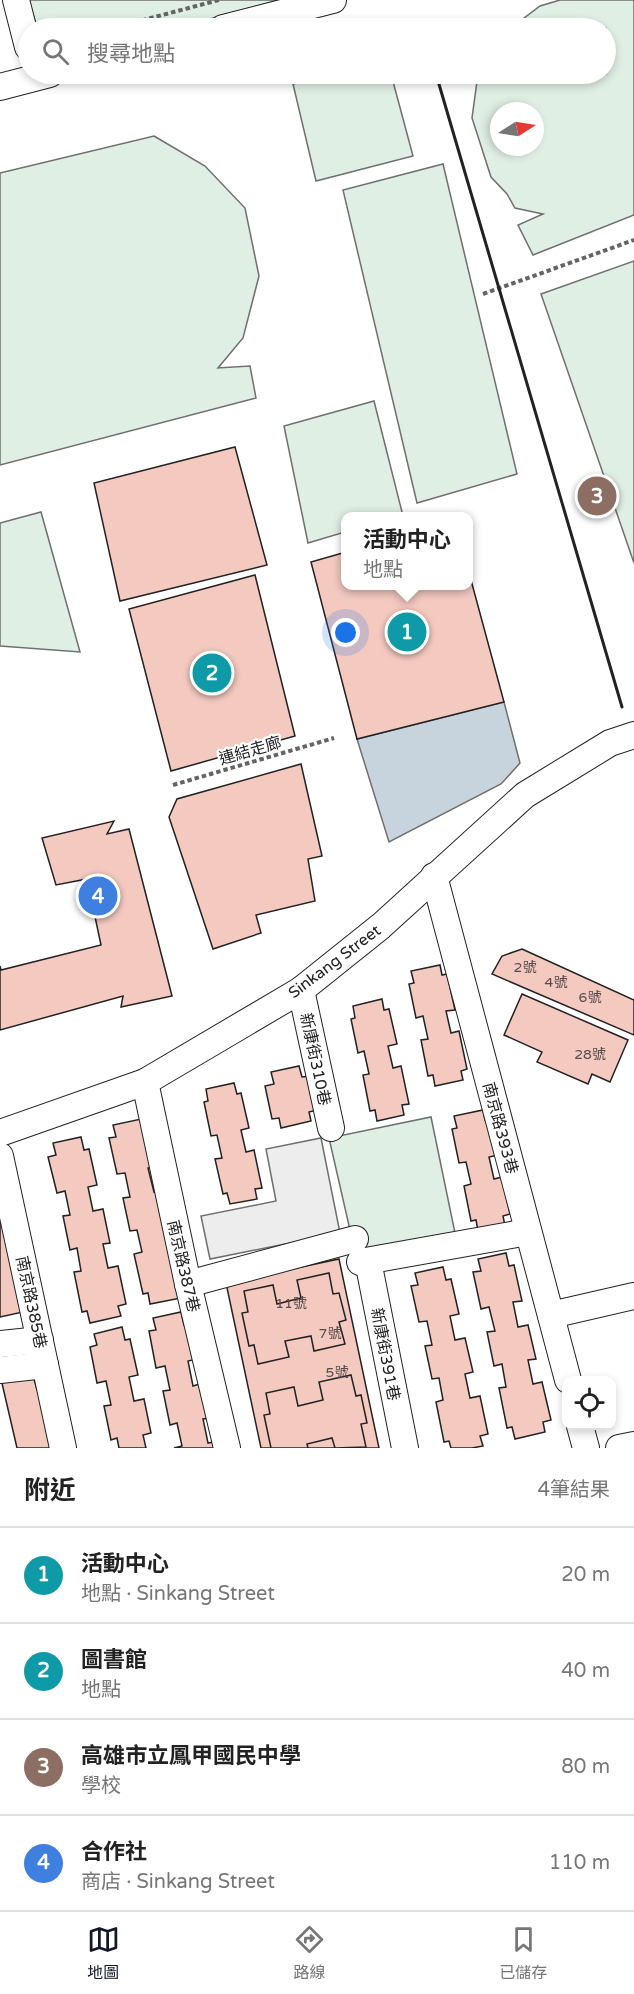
<!DOCTYPE html>
<html lang="zh-TW">
<head>
<meta charset="utf-8">
<style>
  :root { --surface:#fff; --page:#f2f2f2; --text:#222; --muted:#767676; --line:#e0e0e0; --accent:#111827 }
  body { margin:0; font-family:"Varela Round","Noto Sans TC",sans-serif; background:var(--page); color:var(--text) }
  .controls { position:absolute; right:18px; bottom:18px; display:grid; overflow:hidden; border-radius:12px; box-shadow:0 3px 9px #0003 }
  .controls button { width:54px; height:54px; display:grid; place-items:center; padding:0; border:0; border-bottom:2px solid var(--line); background:var(--surface); color:var(--text); font:30px sans-serif }
  .compass { position:absolute; left:490px; top:102px; width:54px; height:54px; border-radius:50%; background:var(--surface); box-shadow:0 3px 9px #0003; rotate:78deg }
  .you { position:absolute; left:346px; top:633px; width:21px; height:21px; margin:-15px; border:4px solid #fff; border-radius:50%; background:#1a73e8; box-shadow:0 0 0 9px #1a73e833 }
  .badge { display:grid; place-items:center; width:39px; height:39px; border-radius:50%; background:var(--accent); color:#fff; font-size:20px; font-weight:700 }
  .pin { position:absolute; translate:-50% -50%; border:3px solid #fff; box-shadow:0 2px 6px #0006 }
  .popup { position:absolute; left:341px; top:512px; width:132px; height:78px; box-sizing:border-box; display:grid; place-content:center; border-radius:12px; background:var(--surface); filter:drop-shadow(0 2px 4px #0005); font-size:20px; white-space:nowrap; color:var(--muted) }
  .popup b { font-size:22px; color:var(--text) }
  .popup::after { content:''; position:absolute; left:50%; top:100%; margin-left:-12px; border:12px solid transparent; border-top-color:var(--surface) }
  .list { margin:0; padding:0; list-style:none }
  h2 { display:flex; justify-content:space-between; align-items:center; height:78px; margin:0; padding:0 24px; font-size:26px }
  h2 small { font-size:20px; font-weight:400; color:var(--muted) }
  .list li { display:grid; grid-template-columns:39px 1fr auto; gap:18px; align-items:center; box-sizing:border-box; height:96px; padding:0 24px; border-top:2px solid var(--line) }
  .list b { display:block; font-size:22px; white-space:nowrap }
  .list p { margin:0; font-size:20px; white-space:nowrap; color:var(--muted) }
  .list em { font-size:20px; font-style:normal; color:var(--muted) }
  .icon { flex:none; width:33px; height:33px; fill:none; stroke:currentColor; stroke-width:2; stroke-linecap:round; stroke-linejoin:round }
  .map { position:relative; flex:none; width:634px; height:1448px; overflow:hidden }
  .search { position:absolute; background:var(--surface); box-shadow:0 3px 9px #0003; left:18px; right:18px; top:18px; height:66px; display:flex; align-items:center; gap:15px; box-sizing:border-box; padding:0 21px; border-radius:33px; color:var(--muted); font-size:22px }
  .sheet { height:462px; background:var(--surface) }
  nav { display:flex; justify-content:space-around; align-items:center; box-sizing:border-box; height:84px; border-top:2px solid var(--line); background:var(--surface); font-size:16px; color:var(--muted) }
  nav a { display:grid; justify-items:center; gap:3px }
  nav .on { color:var(--accent) }
  .map>svg:first-child { display:block }
  .green { fill:#e0efe3; stroke:#6f6f6f; stroke-width:1.5; fill-rule:evenodd }
  .parking { fill:#ededed; stroke:#6f6f6f; stroke-width:1.5 }
  .water { fill:#c7d3dd; stroke:#6f6f6f; stroke-width:1.5 }
  .building { fill:#f3c9c0; stroke:#222; stroke-width:1.5 }
  .lines { fill:none; stroke-linecap:round; stroke-linejoin:round }
  .minor-casing { stroke:#222; stroke-width:28 }
  .path { stroke:#646464; stroke-width:4; stroke-dasharray:4.5 3; stroke-linecap:butt }
  .minor { stroke:#fff; stroke-width:26 }
  .wall { stroke:#222; stroke-width:3 }
  .labels { text-anchor:middle; stroke-width:4.5; stroke-linejoin:round; paint-order:stroke }
  .number-label { font-size:14px; fill:#564c4a }
  .street-label { font-size:16px; fill:#222; stroke:#fff }
</style>
</head>
<body>
<div class="map">
<svg width="634" height="1448" viewBox="0 0 634 1448">
  <rect width="100%" height="100%" fill="#fff"/>
  <g class="green">
    <path d="M 29,0 L 279,0 L 177,28 L 37,28 Z"/>
    <path d="M 560,0 L 634,0 L 634,215 L 533,255 L 518,225 L 543,214 L 515,208 L 507,194 L 491,177 L 472,118 L 478,74 L 606,74 L 606,28 L 511,28 L 540,6 ZM 499,111 L 535,111 L 535,147 L 499,147 Z"/>
    <path d="M 329,74 L 391,74 L 413,156 L 316,181 L 293,84 Z"/>
    <path d="M 154,136 L 205,166 L 245,208 L 259,276 L 243,338 L 218,368 L 250,366 L 256,398 L 0,465 L 0,173 Z"/>
    <path d="M 443,164 L 517,474 L 417,503 L 343,190 Z"/>
    <path d="M 634,261 L 634,563 L 541,294 Z"/>
    <path d="M 374,401 L 403,516 L 346,516 L 345,532 L 308,543 L 284,426 Z"/>
    <path d="M 41,512 L 80,652 L 0,646 L 0,523 Z"/>
    <path d="M 431,1117 L 455,1233 L 355,1252 L 329,1138 Z"/>
  </g>
  <path class="parking" d="M 321,1138 L 340,1233 L 210,1259 L 201,1216 L 276,1201 L 266,1149 Z"/>
  <path class="water" d="M 504,702 L 520,763 L 501,784 L 389,842 L 357,739 Z"/>
  <g class="building">
    <path d="M 235,447 L 267,565 L 120,601 L 94,483 Z"/>
    <path d="M 346,552 L 346,586 L 468,586 L 468,569 L 504,702 L 357,739 L 311,562 Z"/>
    <path d="M 255,575 L 295,736 L 171,771 L 129,609 Z"/>
    <path d="M 301,764 L 322,856 L 308,859 L 315,901 L 256,915 L 261,933 L 213,949 L 169,817 L 177,799 Z"/>
    <path d="M 114,821 L 107,834 L 129,829 L 172,996 L 121,1007 L 123,996 L 0,1030 L 0,966 L 1,970 L 101,945 L 87,879 L 56,885 L 42,838 Z"/>
    <path d="M 522,949 L 634,1000 L 634,1035 L 492,974 L 502,956 Z"/>
    <path d="M 440,965 L 442,975 L 447,974 L 455,1010 L 446,1011 L 451,1033 L 459,1031 L 467,1069 L 461,1071 L 463,1080 L 435,1086 L 433,1075 L 428,1076 L 421,1040 L 428,1039 L 423,1016 L 416,1018 L 409,984 L 414,983 L 411,971 Z"/>
    <path d="M 522,994 L 628,1040 L 610,1082 L 592,1074 L 588,1084 L 537,1062 L 542,1052 L 504,1035 Z"/>
    <path d="M 382,999 L 384,1010 L 389,1009 L 397,1044 L 388,1046 L 393,1068 L 401,1066 L 409,1104 L 402,1105 L 404,1115 L 377,1121 L 375,1110 L 370,1111 L 363,1075 L 369,1074 L 364,1051 L 358,1053 L 351,1019 L 355,1018 L 353,1006 Z"/>
    <path d="M 299,1066 L 302,1077 L 310,1076 L 317,1110 L 309,1112 L 311,1121 L 281,1128 L 279,1118 L 272,1119 L 265,1086 L 274,1084 L 271,1072 Z"/>
    <path d="M 234,1083 L 237,1094 L 241,1093 L 249,1128 L 241,1130 L 246,1152 L 254,1150 L 262,1188 L 255,1189 L 257,1199 L 230,1204 L 227,1193 L 223,1194 L 215,1159 L 222,1158 L 217,1135 L 211,1136 L 204,1102 L 208,1101 L 206,1089 Z"/>
    <path d="M 483,1110 L 485,1120 L 490,1119 L 498,1155 L 489,1157 L 494,1179 L 502,1177 L 510,1214 L 503,1216 L 505,1226 L 478,1231 L 476,1220 L 471,1221 L 464,1186 L 471,1184 L 466,1162 L 459,1163 L 452,1129 L 457,1128 L 454,1116 Z"/>
    <path d="M 141,1119 L 157,1166 L 148,1168 L 154,1192 L 164,1190 L 181,1298 L 150,1304 L 148,1293 L 143,1294 L 134,1254 L 142,1252 L 137,1230 L 130,1231 L 123,1198 L 130,1197 L 125,1173 L 117,1174 L 109,1138 L 116,1137 L 113,1125 Z"/>
    <path d="M 81,1137 L 84,1150 L 89,1149 L 97,1185 L 88,1187 L 93,1211 L 103,1209 L 110,1243 L 103,1244 L 108,1268 L 118,1266 L 126,1304 L 118,1306 L 121,1316 L 90,1323 L 87,1311 L 82,1312 L 74,1272 L 81,1271 L 77,1248 L 70,1250 L 63,1216 L 70,1215 L 65,1191 L 57,1193 L 48,1157 L 56,1155 L 53,1143 Z"/>
    <path d="M 0,1198 L 23,1312 L 0,1317 Z"/>
    <path d="M 506,1253 L 509,1266 L 514,1265 L 522,1301 L 513,1302 L 518,1327 L 528,1325 L 536,1359 L 528,1360 L 533,1384 L 542,1382 L 551,1420 L 543,1422 L 545,1432 L 515,1439 L 512,1427 L 507,1428 L 499,1388 L 506,1387 L 502,1364 L 494,1366 L 487,1332 L 495,1331 L 489,1307 L 481,1309 L 473,1272 L 481,1271 L 478,1259 Z"/>
    <path d="M 339,1259 L 379,1448 L 261,1448 L 226,1283 Z"/>
    <path d="M 443,1267 L 446,1280 L 451,1279 L 459,1314 L 450,1316 L 455,1340 L 465,1338 L 473,1372 L 465,1374 L 470,1398 L 480,1396 L 488,1434 L 480,1436 L 483,1446 L 472,1448 L 451,1448 L 449,1441 L 444,1442 L 436,1402 L 443,1400 L 439,1378 L 432,1379 L 425,1346 L 432,1345 L 427,1321 L 419,1322 L 411,1286 L 418,1285 L 415,1273 Z"/>
    <path d="M 329,1273 L 333,1294 L 339,1293 L 346,1320 L 339,1322 L 345,1344 L 314,1351 L 311,1336 L 285,1341 L 289,1357 L 258,1364 L 254,1345 L 249,1346 L 242,1313 L 248,1312 L 244,1291 L 273,1285 L 277,1304 L 301,1298 L 297,1280 Z"/>
    <path d="M 181,1312 L 184,1325 L 189,1324 L 197,1359 L 188,1361 L 193,1386 L 203,1383 L 211,1418 L 203,1419 L 208,1443 L 218,1441 L 220,1448 L 174,1448 L 182,1446 L 177,1423 L 170,1425 L 163,1391 L 170,1390 L 165,1366 L 156,1368 L 149,1331 L 156,1330 L 153,1318 Z"/>
    <path d="M 122,1327 L 125,1340 L 130,1339 L 138,1375 L 129,1377 L 134,1401 L 144,1399 L 151,1433 L 143,1435 L 146,1448 L 119,1448 L 117,1438 L 111,1440 L 104,1406 L 111,1405 L 106,1381 L 97,1383 L 90,1347 L 97,1345 L 94,1334 Z"/>
    <path d="M 32,1371 L 37,1390 L 45,1388 L 58,1448 L 17,1448 L 1,1379 Z"/>
    <path d="M 351,1375 L 356,1396 L 361,1395 L 367,1423 L 361,1424 L 366,1447 L 335,1448 L 332,1438 L 307,1444 L 308,1448 L 271,1448 L 264,1415 L 270,1414 L 266,1393 L 294,1387 L 298,1406 L 323,1400 L 319,1382 Z"/>
  </g>
  <g class="lines">
    <defs>
      <g id="minor">
        <path d="M 16,0 L 28,47"/>
        <path d="M 223,28 L 333,0"/>
        <path d="M 0,87 L 50,74"/>
        <path d="M 434,876 L 568,1380"/>
        <path d="M 301,990 L 331,1128"/>
        <path d="M 145,1082 L 188,1284 L 227,1448"/>
        <path d="M 0,1133 L 145,1082 L 301,990 L 381,926 L 525,795 L 610,743 L 634,735"/>
        <path d="M 0,1156 L 63,1448"/>
        <path d="M 368,1261 L 405,1448"/>
        <path d="M 360,1262 L 528,1232"/>
        <path d="M 188,1284 L 355,1239"/>
        <path d="M 551,1315 L 634,1296"/>
        <path d="M 0,1344 L 40,1340"/>
        <path d="M 0,1370 L 45,1365"/>
        <path d="M 580,1426 L 586,1448"/>
        <path d="M 619,1448 L 634,1445"/>
      </g>
    </defs>
    <use href="#minor" class="minor-casing"/>
    <g class="path">
      <path d="M 113,28 L 219,0"/>
      <path d="M 483,294 L 634,240"/>
      <path d="M 173,785 L 334,738"/>
    </g>
    <use href="#minor" class="minor"/>
    <g class="wall">
      <path d="M 421,23 L 423,28"/>
      <path d="M 436,74 L 622,707"/>
    </g>
  </g>
  <g class="labels">
    <g class="number-label">
      <text x="525" y="972">2號</text>
      <text x="556" y="987">4號</text>
      <text x="590" y="1002">6號</text>
      <text x="590" y="1059">28號</text>
      <text x="291" y="1308">11號</text>
      <text x="330" y="1338">7號</text>
      <text x="337" y="1377">5號</text>
    </g>
    <g class="street-label">
      <text transform="translate(250 750) rotate(-16)" y="6">連結走廊</text>
      <text transform="translate(334 961) rotate(-37)" y="6">Sinkang Street</text>
      <text transform="translate(316 1059) rotate(78)" y="6">新康街310巷</text>
      <text transform="translate(501 1128) rotate(75)" y="6">南京路393巷</text>
      <text transform="translate(184 1266) rotate(77)" y="6">南京路387巷</text>
      <text transform="translate(32 1302) rotate(78)" y="6">南京路385巷</text>
      <text transform="translate(386 1354) rotate(79)" y="6">新康街391巷</text>
    </g>
  </g>
</svg>
<div class="controls">
<button><svg class="icon" aria-label="locate" viewBox="0 0 24 24"><circle cx="12" cy="12" r="6"/><path d="M12 2v4M12 18v4M2 12h4M18 12h4"/></svg></button>
</div>
<svg class="compass" viewBox="-18 -18 36 36"><path d="M0-13l5 13h-10z" fill="#e53935"/><path d="M0 13l5-13h-10z" fill="#767676"/></svg>
<div class="you"></div>
<div class="pin badge" style="left:407px;top:632px;background:#0f9aa8">1</div>
<div class="popup"><b>活動中心</b>地點</div>
<div class="pin badge" style="left:212px;top:673px;background:#0f9aa8">2</div>
<div class="pin badge" style="left:597px;top:496px;background:#8d6e63">3</div>
<div class="pin badge" style="left:98px;top:896px;background:#3f7fe0">4</div>
<div class="search"><svg class="icon" aria-label="search" viewBox="0 0 24 24"><circle cx="10" cy="10" r="6"/><path d="M15 15l6 6"/></svg>搜尋地點</div>
</div>
<section class="sheet">
<h2>附近<small>4筆結果</small></h2>
<ul class="list">
<li><span class="badge" style="background:#0f9aa8">1</span><div><b>活動中心</b><p>地點 · Sinkang Street</p></div><em>20 m</em></li>
<li><span class="badge" style="background:#0f9aa8">2</span><div><b>圖書館</b><p>地點</p></div><em>40 m</em></li>
<li><span class="badge" style="background:#8d6e63">3</span><div><b>高雄市立鳳甲國民中學</b><p>學校</p></div><em>80 m</em></li>
<li><span class="badge" style="background:#3f7fe0">4</span><div><b>合作社</b><p>商店 · Sinkang Street</p></div><em>110 m</em></li>
</ul>
</section>
<nav>
<a class="on"><svg class="icon" aria-label="map" viewBox="0 0 24 24"><path d="M3 6l6-2 6 2 6-2v14l-6 2-6-2-6 2zM9 4v14M15 6v14"/></svg>地圖</a>
<a><svg class="icon" aria-label="directions" viewBox="0 0 24 24"><path d="M12 3l9 9-9 9-9-9zM9 14v-3h6M13 9l2 2-2 2"/></svg>路線</a>
<a><svg class="icon" aria-label="saved" viewBox="0 0 24 24"><path d="M7 4h10v16l-5-4-5 4z"/></svg>已儲存</a>
</nav>
</body>
</html>
